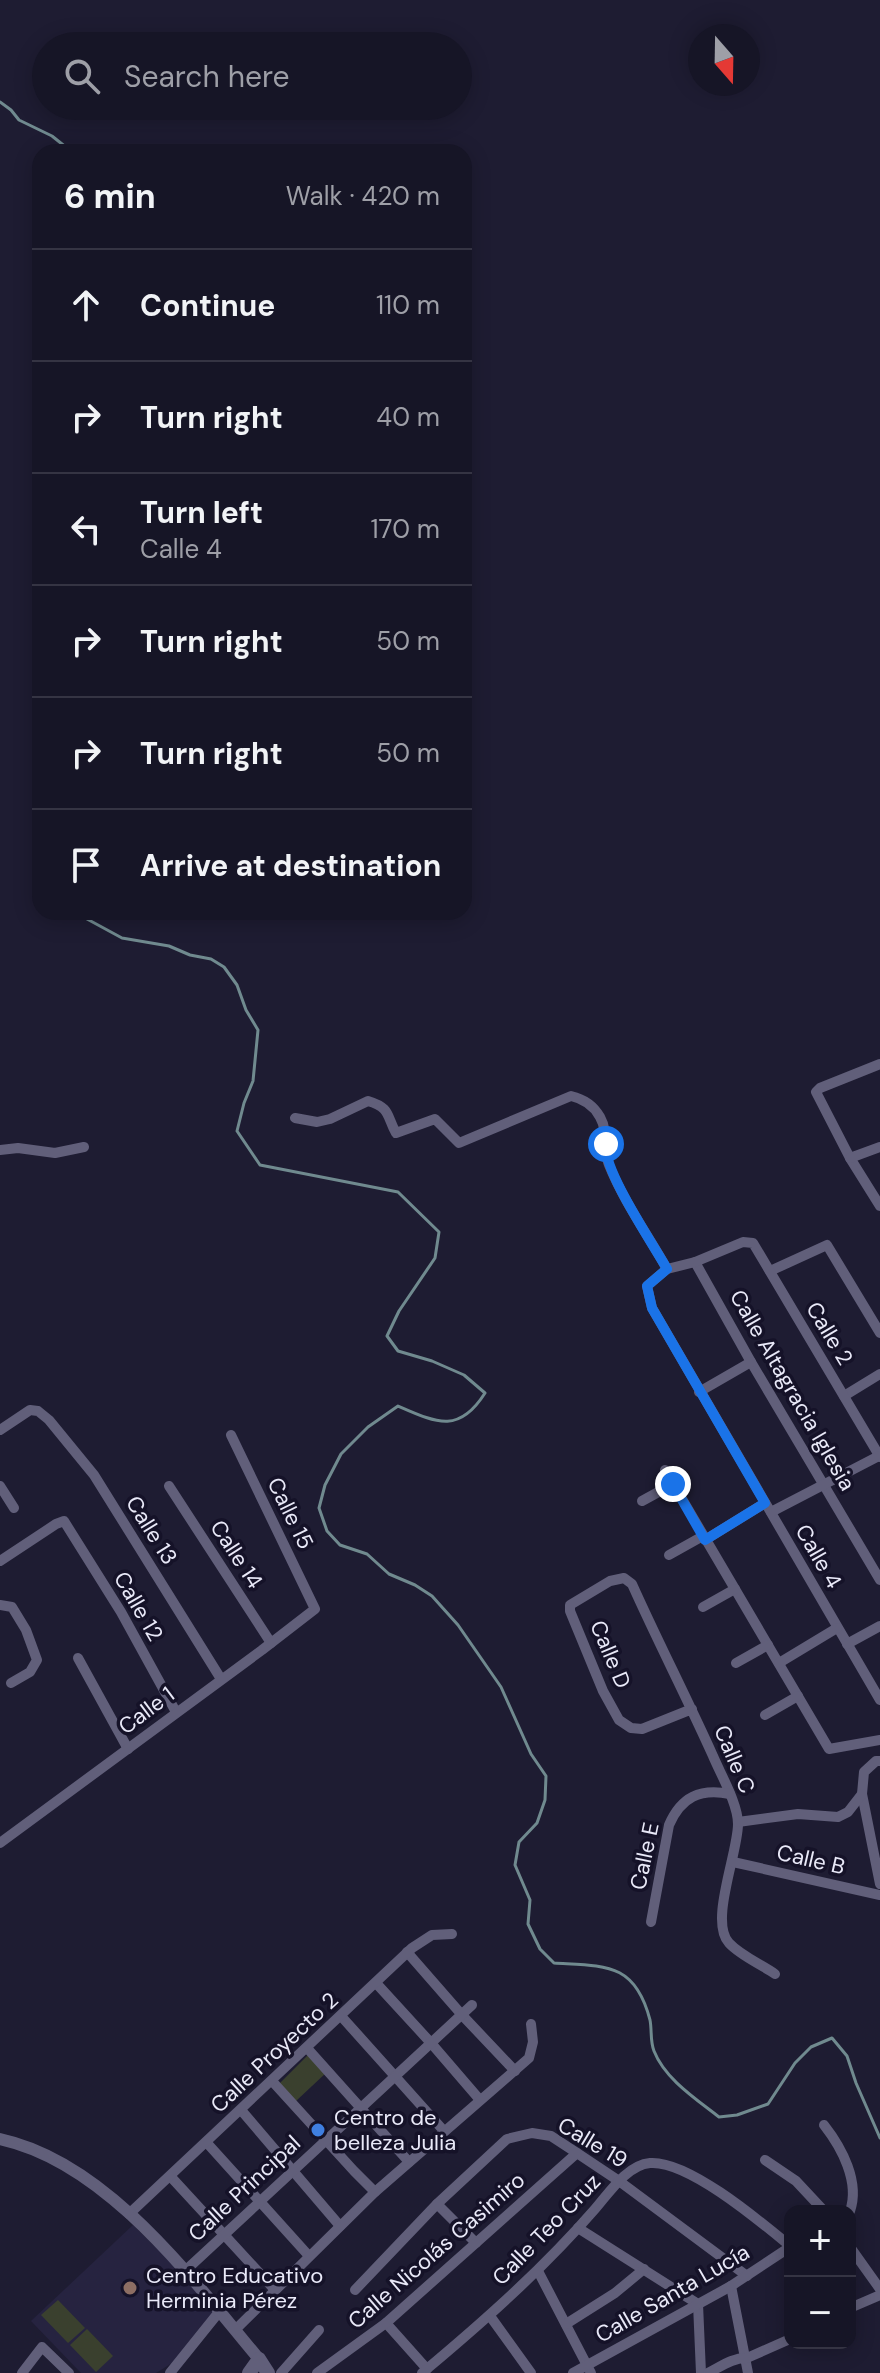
<!DOCTYPE html>
<html lang="en">
<head>
<meta charset="utf-8">
<style>
  :root { --surface:#161526; --page:#232232; --text:#f1f3f6; --muted:#9e9fa7; --line:#353443 }
  body { margin:0; font-family:"DM Sans",sans-serif; background:var(--page); color:var(--text) }
  .controls { position:absolute; right:24px; bottom:24px; display:grid; overflow:hidden; border-radius:16px; box-shadow:0 4px 20px #0003 }
  .controls button { width:72px; height:72px; display:grid; place-items:center; padding:0; border:0; border-bottom:2px solid var(--line); background:var(--surface); color:var(--text); font:40px sans-serif }
  .compass { position:absolute; left:688px; top:24px; width:72px; height:72px; border-radius:50%; background:var(--surface); box-shadow:0 4px 20px #0003; rotate:160deg }
  .stop { position:absolute; width:24px; height:24px; margin:-18px; border:6px solid #1a73e8; border-radius:50%; background:#fff }
  .stop.end { background:#1a73e8; border-color:#fff; box-shadow:0 2px 8px #0008 }
  .list { margin:0; padding:0; list-style:none }
  h2 { display:flex; justify-content:space-between; align-items:center; height:104px; margin:0; padding:0 32px; font-size:34px }
  h2 small { font-size:26px; font-weight:400; color:var(--muted) }
  .list li { display:grid; grid-template-columns:52px 1fr auto; gap:24px; align-items:center; box-sizing:border-box; height:112px; padding:0 32px; border-top:2px solid var(--line) }
  .list b { display:block; font-size:30px; white-space:nowrap }
  .list p { margin:0; font-size:26px; white-space:nowrap; color:var(--muted) }
  .list em { font-size:26px; font-style:normal; color:var(--muted) }
  .icon { flex:none; width:44px; height:44px; fill:none; stroke:currentColor; stroke-width:2; stroke-linecap:round; stroke-linejoin:round }
  .map { position:relative; flex:none; width:880px; height:2373px; overflow:hidden }
  .search { position:absolute; background:var(--surface); box-shadow:0 4px 20px #0003; left:32px; top:32px; width:440px; height:88px; display:flex; align-items:center; gap:20px; box-sizing:border-box; padding:0 28px; border-radius:44px; color:var(--muted); font-size:30px }
  .panel { position:absolute; background:var(--surface); box-shadow:0 4px 20px #0003; left:32px; top:144px; width:440px; height:776px; border-radius:24px }
  .map>svg:first-child { display:block }
  .built { fill:#262340 }
  .green { fill:#3a402e }
  .lines { fill:none; stroke-linecap:round; stroke-linejoin:round }
  .stream { stroke:#708a8f; stroke-width:3 }
  .minor { stroke:#615f7a; stroke-width:10 }
  .tertiary { stroke:#615f7a; stroke-width:12 }
  .secondary { stroke:#615f7a; stroke-width:14 }
  .route { stroke:#1a73e8; stroke-width:10 }
  .shop-dot { fill:#3f7fe0; stroke:#151228; stroke-width:3 }
  .education-dot { fill:#8d6e63; stroke:#151228; stroke-width:3 }
  .labels { text-anchor:middle; stroke-width:7; stroke-linejoin:round; paint-order:stroke }
  .street-label { font-size:22px; fill:#e9e9f8; stroke:#151228 }
  .poi-label { font-size:22px; fill:#e9e9f8; stroke:#151228; text-anchor:start }
</style>
</head>
<body>
<div class="map">
<svg width="880" height="2373" viewBox="0 0 880 2373">
  <rect width="100%" height="100%" fill="#1e1c32"/>
  <path class="built" d="M 133,2225 L 172,2263 L 214,2312 L 172,2363 L 156,2373 L 81,2373 L 31,2321 Z"/>
  <g class="green">
    <path d="M 309,2054 L 327,2072 L 296,2101 L 279,2084 Z"/>
    <path d="M 58,2300 L 85,2328 L 68,2343 L 41,2315 Z"/>
    <path d="M 87,2329 L 113,2356 L 96,2372 L 70,2345 Z"/>
  </g>
  <g class="lines">
    <g class="stream">
      <path d="M 0,102 L 11,110 L 19,120 L 52,136 L 72,152"/>
      <path d="M 40,700 L 38,718 L 40,722"/>
      <path d="M 84,912 L 87,919 L 122,938 L 169,946 L 190,955 L 211,959 L 224,967 L 237,985 L 246,1010 L 258,1030 L 253,1081 L 244,1103 L 237,1131 L 260,1165 L 398,1192 L 439,1232 L 435,1258 L 399,1311 L 387,1336 L 398,1351 L 432,1361 L 464,1375 L 485,1393 C 459,1434 437,1423 398,1406 L 368,1427 L 341,1454 L 325,1485 L 319,1508 L 327,1531 L 340,1545 L 367,1554 L 389,1574 L 415,1585 L 432,1596 L 458,1625 L 501,1687 L 531,1754 L 546,1776 L 545,1800 L 537,1823 L 519,1842 L 515,1865 L 530,1900 L 528,1924 L 540,1949 L 554,1963 C 605,1966 635,1962 650,2020 C 652,2030 650,2041 654,2051 C 665,2079 696,2099 719,2117 L 737,2115 L 768,2104 L 795,2063 L 811,2047 L 832,2038 L 847,2056 L 856,2083 L 880,2138"/>
    </g>
    <g class="minor">
      <path d="M 880,1064 L 820,1088 L 816,1092 L 850,1158 L 880,1206"/>
      <path d="M 295,1118 L 317,1122 L 330,1119 L 368,1101 C 391,1108 386,1115 396,1133 L 435,1119 L 459,1143 L 571,1096 C 584,1099 594,1106 600,1117 C 609,1133 603,1150 609,1165 C 624,1202 648,1235 667,1269"/>
      <path d="M 0,1150 L 18,1148 L 55,1153 L 84,1147"/>
      <path d="M 850,1158 L 880,1147"/>
      <path d="M 695,1262 L 751,1362 L 880,1580"/>
      <path d="M 770,1271 L 827,1245 L 880,1333"/>
      <path d="M 699,1392 L 751,1362"/>
      <path d="M 844,1396 L 880,1374"/>
      <path d="M 0,1430 L 30,1410 L 38,1411 L 49,1420 L 94,1475 L 221,1679"/>
      <path d="M 880,1457 L 753,1243 L 743,1242 L 695,1262 L 667,1269 L 647,1286 L 652,1308 L 880,1700"/>
      <path d="M 665,1470 L 829,1749 L 880,1740"/>
      <path d="M 0,1486 L 14,1508"/>
      <path d="M 169,1486 L 271,1643"/>
      <path d="M 642,1501 L 673,1484"/>
      <path d="M 771,1512 L 879,1456"/>
      <path d="M 705,1540 L 765,1503"/>
      <path d="M 669,1555 L 703,1536"/>
      <path d="M 0,1561 L 56,1524 L 64,1521 L 121,1612 L 176,1712"/>
      <path d="M 0,1605 L 12,1607 L 26,1630 L 37,1660 L 30,1672 L 11,1683"/>
      <path d="M 703,1607 L 735,1589"/>
      <path d="M 847,1644 L 880,1626"/>
      <path d="M 78,1658 L 128,1749"/>
      <path d="M 736,1663 L 768,1645"/>
      <path d="M 779,1663 L 837,1628"/>
      <path d="M 692,1709 L 642,1729 L 631,1728 L 619,1720 L 603,1691 L 570,1611 L 570,1605 L 610,1581 L 624,1578 L 632,1584 C 658,1642 687,1698 713,1756 C 721,1775 738,1804 738,1824 C 738,1853 709,1922 729,1943 C 741,1956 761,1964 775,1974"/>
      <path d="M 765,1715 L 798,1696"/>
      <path d="M 880,1761 L 876,1761 L 864,1772 L 862,1794 L 880,1884"/>
      <path d="M 738,1822 L 798,1814 L 838,1817 L 848,1812 L 862,1794"/>
      <path d="M 0,1843 L 262,1650 L 315,1609 L 231,1435"/>
      <path d="M 733,1862 L 880,1895"/>
      <path d="M 651,1922 L 669,1825 C 681,1797 700,1788 730,1794"/>
      <path d="M 407,1952 L 462,2015 L 515,2071"/>
      <path d="M 376,1983 L 431,2043 L 480,2100"/>
      <path d="M 341,2016 L 444,2131"/>
      <path d="M 307,2048 L 409,2162"/>
      <path d="M 272,2081 L 354,2171 L 375,2192"/>
      <path d="M 241,2110 L 340,2226"/>
      <path d="M 824,2125 C 842,2148 860,2182 850,2211"/>
      <path d="M 207,2143 L 309,2256"/>
      <path d="M 765,2160 L 796,2181 L 824,2211"/>
      <path d="M 171,2177 L 275,2290"/>
      <path d="M 437,2204 L 476,2243"/>
      <path d="M 129,2214 L 412,1948 L 432,1935 L 452,1934"/>
      <path d="M 578,2228 L 698,2304 L 701,2373"/>
      <path d="M 850,2247 L 880,2289"/>
      <path d="M 185,2271 L 472,2005"/>
      <path d="M 538,2271 L 591,2373"/>
      <path d="M 731,2286 L 748,2373"/>
      <path d="M 355,2290 L 437,2204 L 507,2139 L 532,2133 L 551,2136 L 577,2153 L 619,2181 L 747,2276"/>
      <path d="M 850,2308 L 880,2295"/>
      <path d="M 490,2316 L 531,2373"/>
      <path d="M 386,2323 L 427,2369"/>
      <path d="M 566,2324 L 615,2293 L 644,2269"/>
      <path d="M 235,2330 L 375,2192 L 529,2058 L 533,2042 L 531,2024"/>
      <path d="M 22,2373 L 42,2347 L 69,2373"/>
      <path d="M 170,2373 L 219,2312"/>
      <path d="M 281,2373 L 319,2330"/>
      <path d="M 317,2373 L 386,2323 L 577,2153"/>
      <path d="M 422,2373 C 483,2322 543,2269 595,2209 C 609,2193 627,2165 650,2163 C 688,2160 761,2222 790,2246"/>
      <path d="M 573,2373 L 731,2286 L 790,2247"/>
      <path d="M 708,2373 C 720,2367 734,2357 747,2358 L 790,2339"/>
    </g>
    <path class="tertiary" d="M 0,2139 C 107,2162 192,2279 259,2359"/>
    <path class="secondary" d="M 249,2373 L 259,2359 L 268,2373"/>
  </g>
  <g class="lines">
    <path class="route" d="M 606,1144 C 602,1169 653,1244 667,1269 L 647,1286 L 652,1308 L 765,1503 L 705,1540 L 673,1484"/>
  </g>
  <circle class="shop-dot" cx="318" cy="2130" r="8"/>
  <circle class="education-dot" cx="130" cy="2288" r="8"/>
  <g class="labels">
    <g class="street-label">
      <text transform="translate(830 1333) rotate(59)" y="8">Calle 2</text>
      <text transform="translate(793 1390) rotate(60)" y="8">Calle Altagracia Iglesia</text>
      <text transform="translate(291 1513) rotate(64)" y="8">Calle 15</text>
      <text transform="translate(152 1530) rotate(58)" y="8">Calle 13</text>
      <text transform="translate(237 1554) rotate(57)" y="8">Calle 14</text>
      <text transform="translate(819 1556) rotate(60)" y="8">Calle 4</text>
      <text transform="translate(139 1606) rotate(60)" y="8">Calle 12</text>
      <text transform="translate(611 1654) rotate(67)" y="8">Calle D</text>
      <text transform="translate(146 1710) rotate(-37)" y="8">Calle 1</text>
      <text transform="translate(735 1759) rotate(67)" y="8">Calle C</text>
      <text transform="translate(644 1856) rotate(-78)" y="8">Calle E</text>
      <text transform="translate(811 1859) rotate(13)" y="8">Calle B</text>
      <text transform="translate(274 2052) rotate(-43)" y="8">Calle Proyecto 2</text>
      <text transform="translate(593 2142) rotate(31)" y="8">Calle 19</text>
      <text transform="translate(244 2188) rotate(-43)" y="8">Calle Principal</text>
      <text transform="translate(546 2229) rotate(-46)" y="8">Calle Teo Cruz</text>
      <text transform="translate(436 2250) rotate(-41)" y="8">Calle Nicolás Casimiro</text>
      <text transform="translate(672 2293) rotate(-30)" y="8">Calle Santa Lucía</text>
    </g>
    <g class="poi-label">
      <text x="334" y="2125">Centro de<tspan x="334" dy="25">belleza Julia</tspan></text>
      <text x="146" y="2283">Centro Educativo<tspan x="146" dy="25">Herminia Pérez</tspan></text>
    </g>
  </g>
</svg>
<div class="controls">
<button>+</button>
<button>−</button>
</div>
<svg class="compass" viewBox="-18 -18 36 36"><path d="M0-13l5 13h-10z" fill="#e53935"/><path d="M0 13l5-13h-10z" fill="#9e9fa7"/></svg>
<div class="stop" style="left:606px;top:1144px"></div>
<div class="stop end" style="left:673px;top:1484px"></div>
<div class="search"><svg class="icon" aria-label="search" viewBox="0 0 24 24"><circle cx="10" cy="10" r="6"/><path d="M15 15l6 6"/></svg>Search here</div>
<section class="panel">
<h2>6 min<small>Walk · 420 m</small></h2>
<ul class="list">
<li><svg class="icon" aria-label="ahead" viewBox="0 0 24 24"><path d="M12 20V5M6 11l6-6 6 6"/></svg><div><b>Continue</b></div><em>110 m</em></li>
<li><svg class="icon" aria-label="right" viewBox="0 0 24 24"><path d="M7 20v-9h11M14 6l5 5-5 5"/></svg><div><b>Turn right</b></div><em>40 m</em></li>
<li><svg class="icon" aria-label="left" viewBox="0 0 24 24"><path d="M17 20v-9H6M10 6l-5 5 5 5"/></svg><div><b>Turn left</b><p>Calle 4</p></div><em>170 m</em></li>
<li><svg class="icon" aria-label="right" viewBox="0 0 24 24"><path d="M7 20v-9h11M14 6l5 5-5 5"/></svg><div><b>Turn right</b></div><em>50 m</em></li>
<li><svg class="icon" aria-label="right" viewBox="0 0 24 24"><path d="M7 20v-9h11M14 6l5 5-5 5"/></svg><div><b>Turn right</b></div><em>50 m</em></li>
<li><svg class="icon" aria-label="arrive" viewBox="0 0 24 24"><path d="M6 21V4h12l-3 4 3 4H6"/></svg><div><b>Arrive at destination</b></div></li>
</ul>
</section>
</div>
</body>
</html>
